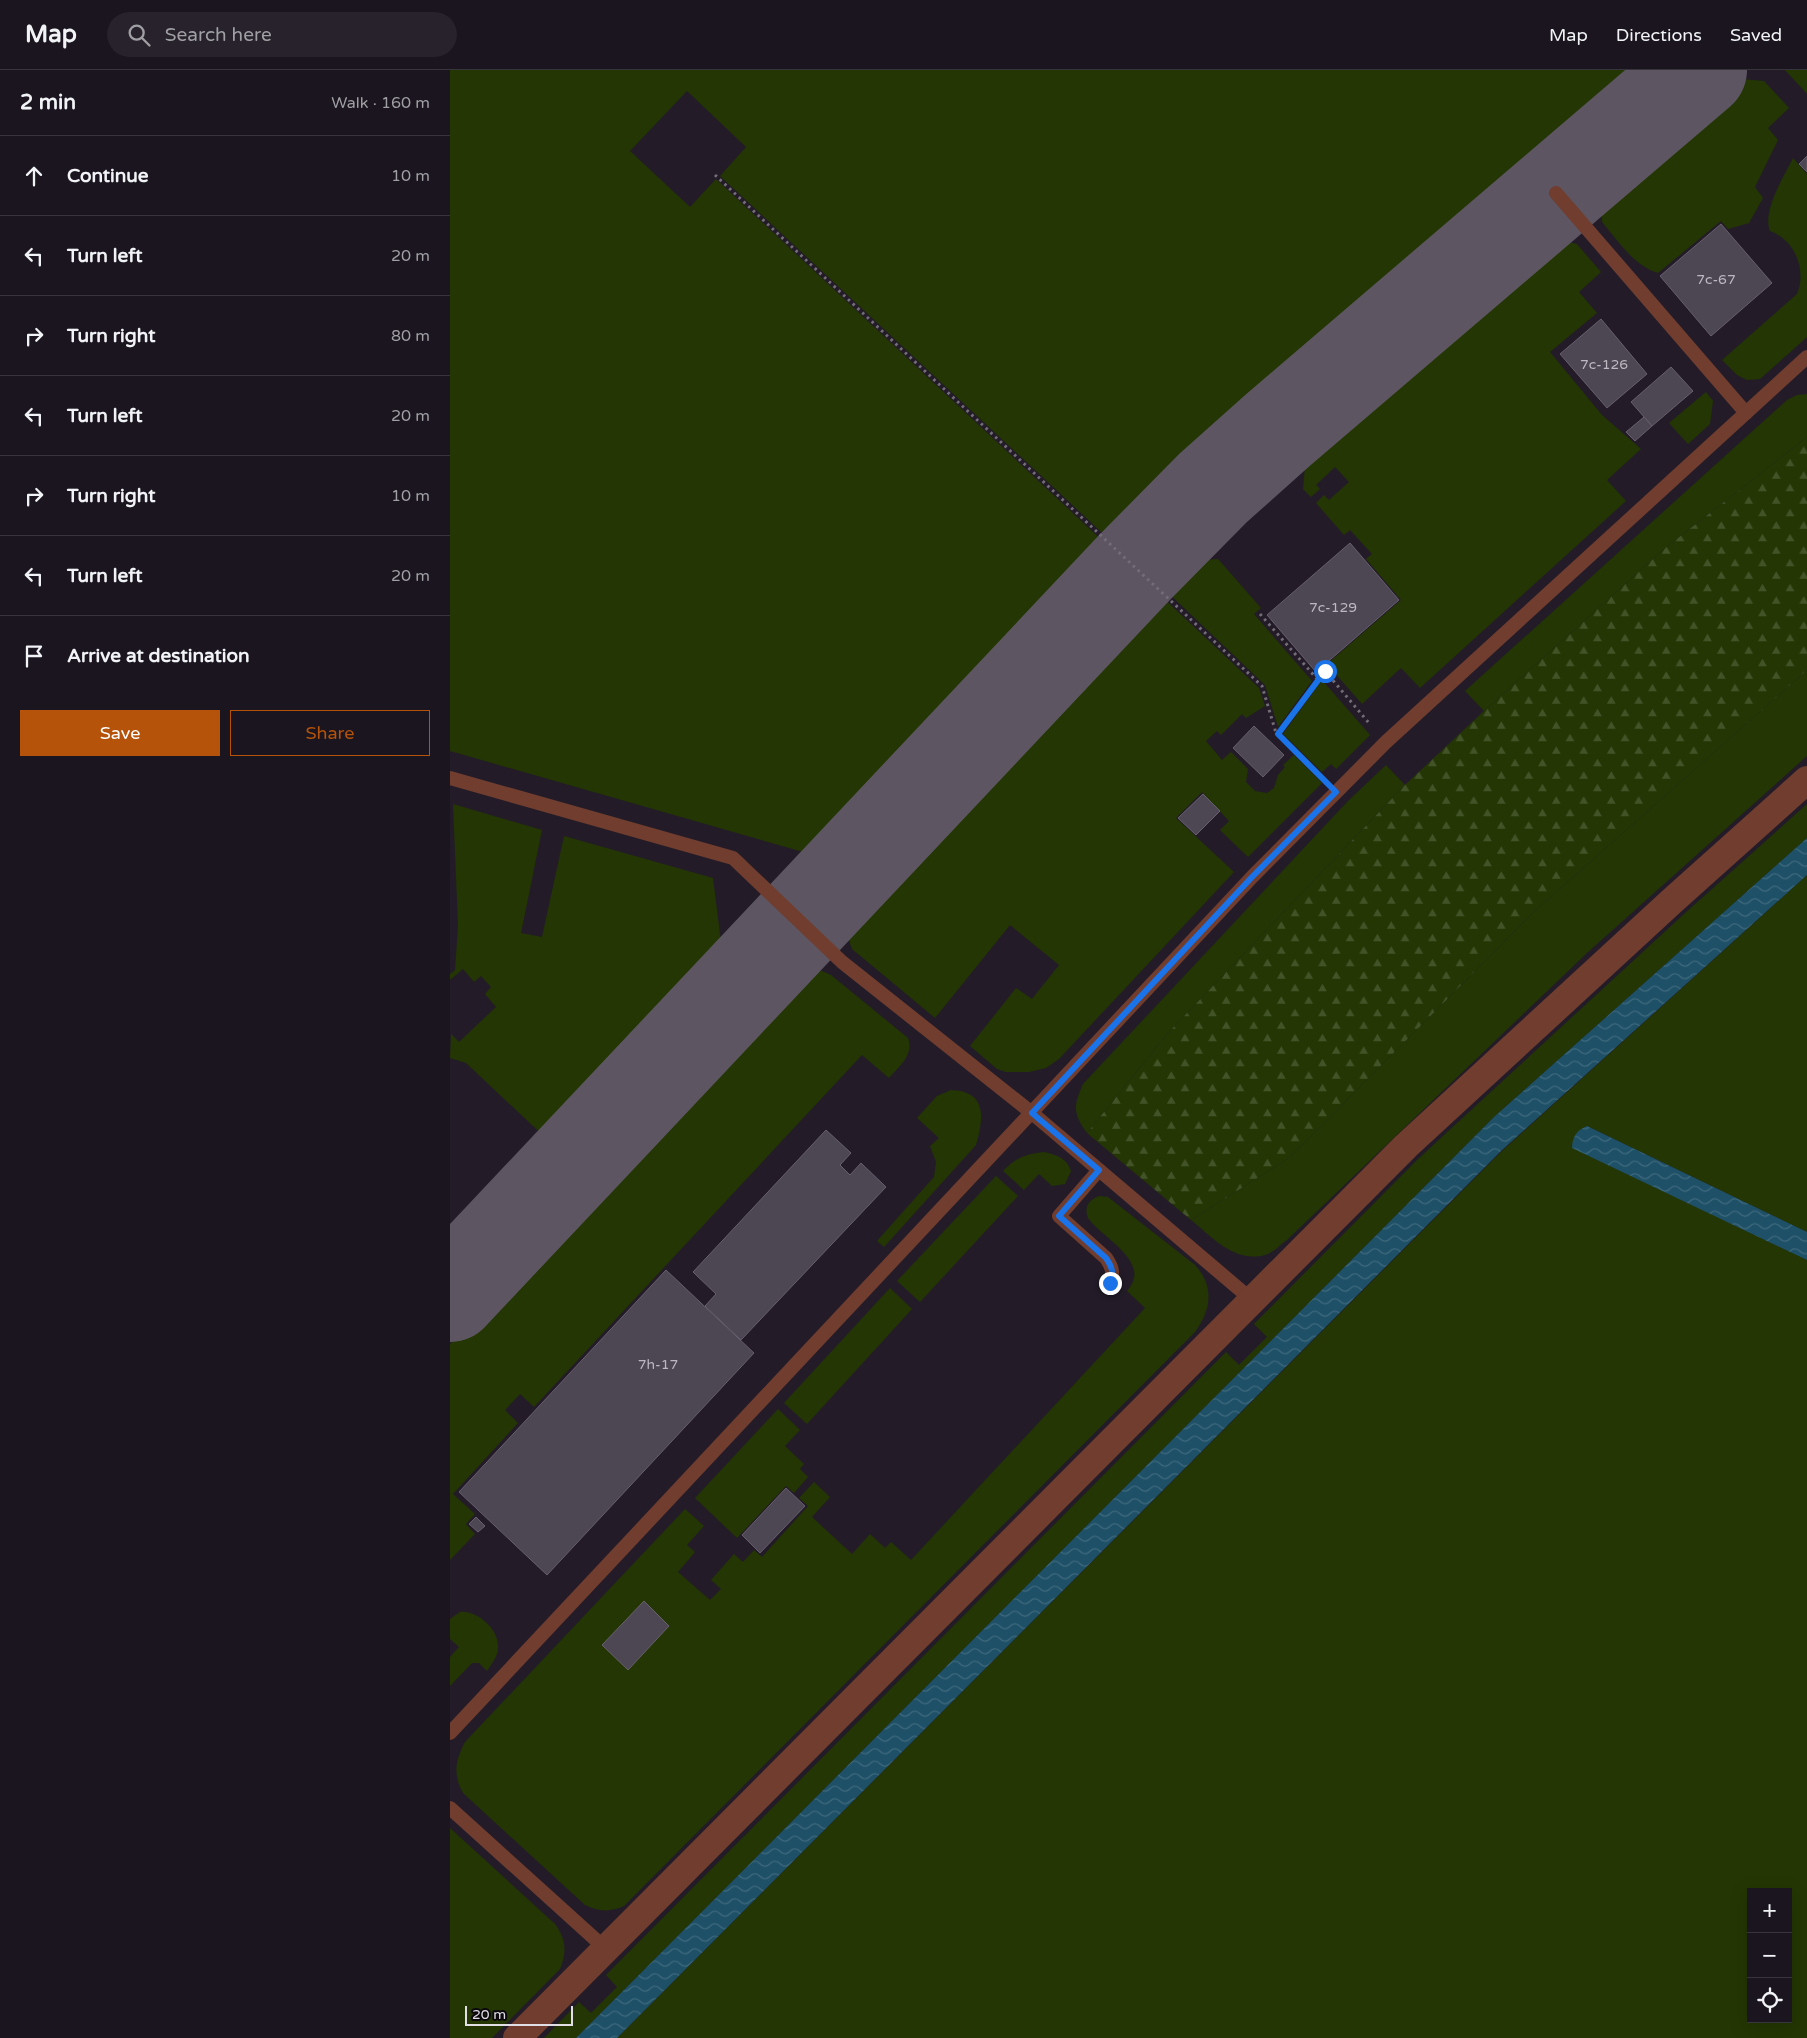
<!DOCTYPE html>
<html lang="en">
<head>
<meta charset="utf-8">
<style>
  :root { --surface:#1a151e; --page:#27222b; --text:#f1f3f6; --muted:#9f9fa4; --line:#38343c; --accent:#b45309 }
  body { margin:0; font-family:"Varela Round",sans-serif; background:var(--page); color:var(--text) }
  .controls { position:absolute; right:15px; bottom:15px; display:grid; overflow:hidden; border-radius:0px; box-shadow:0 5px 20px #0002 }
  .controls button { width:45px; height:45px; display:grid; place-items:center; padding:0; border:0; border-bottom:1px solid var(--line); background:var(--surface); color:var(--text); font:25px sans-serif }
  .scale { position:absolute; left:15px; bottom:12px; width:108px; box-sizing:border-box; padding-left:5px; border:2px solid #e2dee6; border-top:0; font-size:14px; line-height:18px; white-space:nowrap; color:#e2dee6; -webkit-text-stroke:4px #0b080d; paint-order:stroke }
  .stop { position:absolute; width:15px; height:15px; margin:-11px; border:4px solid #1a73e8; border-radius:50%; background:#fff }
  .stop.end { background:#1a73e8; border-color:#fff; box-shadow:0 1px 5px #0008 }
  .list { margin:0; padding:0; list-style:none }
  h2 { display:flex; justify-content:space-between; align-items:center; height:65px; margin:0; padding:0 20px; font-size:21px }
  h2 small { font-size:16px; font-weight:400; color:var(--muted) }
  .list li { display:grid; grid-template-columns:32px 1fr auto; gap:15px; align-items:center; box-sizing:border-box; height:80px; padding:0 20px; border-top:1px solid var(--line) }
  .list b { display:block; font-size:19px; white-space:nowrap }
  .list em { font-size:16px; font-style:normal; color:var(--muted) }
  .actions { display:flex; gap:10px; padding:15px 20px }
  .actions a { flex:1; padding:11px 0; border:1px solid var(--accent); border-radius:0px; text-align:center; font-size:18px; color:var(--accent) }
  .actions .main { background:var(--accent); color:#fff }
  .icon { flex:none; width:28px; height:28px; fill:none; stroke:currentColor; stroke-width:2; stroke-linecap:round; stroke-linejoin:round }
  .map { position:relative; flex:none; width:1357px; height:1968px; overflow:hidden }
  header { display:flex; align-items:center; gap:30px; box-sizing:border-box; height:70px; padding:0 25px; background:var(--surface); border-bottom:1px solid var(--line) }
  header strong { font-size:24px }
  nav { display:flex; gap:28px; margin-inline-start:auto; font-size:18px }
  .search { width:350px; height:45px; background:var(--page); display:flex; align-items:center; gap:12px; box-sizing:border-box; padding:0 18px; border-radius:28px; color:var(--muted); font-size:19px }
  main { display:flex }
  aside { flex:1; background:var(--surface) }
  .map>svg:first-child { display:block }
  .grass { fill:#233603; fill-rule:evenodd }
  .forest { fill:url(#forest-firs) }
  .water { fill:url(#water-waves) }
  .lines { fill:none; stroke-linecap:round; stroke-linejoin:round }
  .taxiway { stroke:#5d5662; stroke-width:96 }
  .building { fill:#4d4653; stroke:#675f6d }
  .path { stroke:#736d77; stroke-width:3; stroke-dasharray:2.5 4; stroke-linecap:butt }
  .lane { stroke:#703d2e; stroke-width:14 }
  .street { stroke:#703d2e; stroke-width:28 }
  .route { stroke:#1a73e8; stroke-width:6 }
  .labels { text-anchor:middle; stroke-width:5; stroke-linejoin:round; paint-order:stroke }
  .number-label { font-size:14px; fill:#bdb8c1 }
</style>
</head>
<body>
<header>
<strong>Map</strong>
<div class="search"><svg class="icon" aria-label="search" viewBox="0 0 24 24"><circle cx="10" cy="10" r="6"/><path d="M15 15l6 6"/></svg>Search here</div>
<nav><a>Map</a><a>Directions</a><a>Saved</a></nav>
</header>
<main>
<aside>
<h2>2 min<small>Walk · 160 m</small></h2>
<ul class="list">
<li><svg class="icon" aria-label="ahead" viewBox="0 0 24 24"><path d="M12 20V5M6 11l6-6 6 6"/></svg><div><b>Continue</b></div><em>10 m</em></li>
<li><svg class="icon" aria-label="left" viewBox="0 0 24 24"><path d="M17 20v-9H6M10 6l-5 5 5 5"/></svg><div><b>Turn left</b></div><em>20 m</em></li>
<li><svg class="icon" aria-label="right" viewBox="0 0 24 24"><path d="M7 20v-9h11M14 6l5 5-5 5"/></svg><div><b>Turn right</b></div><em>80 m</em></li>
<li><svg class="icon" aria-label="left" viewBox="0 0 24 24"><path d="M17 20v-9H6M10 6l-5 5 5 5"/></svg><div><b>Turn left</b></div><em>20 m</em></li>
<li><svg class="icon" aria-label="right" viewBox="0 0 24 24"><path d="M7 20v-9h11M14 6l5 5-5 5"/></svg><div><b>Turn right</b></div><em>10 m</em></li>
<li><svg class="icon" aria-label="left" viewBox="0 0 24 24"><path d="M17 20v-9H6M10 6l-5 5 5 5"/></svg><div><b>Turn left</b></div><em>20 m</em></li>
<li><svg class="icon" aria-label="arrive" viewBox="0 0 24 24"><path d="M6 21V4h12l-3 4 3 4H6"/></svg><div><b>Arrive at destination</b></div></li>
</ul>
<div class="actions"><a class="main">Save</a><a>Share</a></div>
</aside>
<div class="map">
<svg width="1357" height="1968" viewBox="0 0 1357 1968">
  <defs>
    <pattern id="forest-firs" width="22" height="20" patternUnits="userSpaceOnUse" patternTransform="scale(1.25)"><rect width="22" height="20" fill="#233603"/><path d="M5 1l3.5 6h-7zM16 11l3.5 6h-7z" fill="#435328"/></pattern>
    <pattern id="water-waves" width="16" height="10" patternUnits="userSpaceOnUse" patternTransform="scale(1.25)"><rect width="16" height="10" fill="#1e5067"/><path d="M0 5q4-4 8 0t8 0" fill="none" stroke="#3e697d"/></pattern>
  </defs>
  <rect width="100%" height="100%" fill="#231c28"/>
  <g class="grass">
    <path d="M 0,0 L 1198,0 L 807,330 L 771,363 L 662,472 L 270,106 L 296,77 L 237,21 L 180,81 L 240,137 L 266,109 L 659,477 L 613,522 L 367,786 L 0,681 Z"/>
    <path d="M 1335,0 L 1357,0 L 1357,24 Z"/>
    <path d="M 1292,9 L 1314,11 L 1339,38 L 1318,58 L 1328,70 L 1305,117 L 1313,128 L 1299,153 L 1278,159 L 1271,151 L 1208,203 C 1183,195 1169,172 1152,152 L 1152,127 Z"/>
    <path d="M 1343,88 L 1357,104 L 1357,267 L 1310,309 L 1297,310 L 1287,305 L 1272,290 L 1347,224 C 1357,200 1345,170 1320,161 C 1312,140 1334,107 1343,88 Z"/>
    <path d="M 1110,170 L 1127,174 L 1151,202 L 1129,222 L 1147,243 L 1100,282 L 1152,345 L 1191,379 L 1157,410 L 1176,431 L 970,618 L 951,598 L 912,634 L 877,594 L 951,530 L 916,489 L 922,484 L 900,460 L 894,465 L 866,433 L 874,425 L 879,430 L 899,412 L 885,397 L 866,415 L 870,419 L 861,427 L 853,419 L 856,385 L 1096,174 Z"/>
    <path d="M 1256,322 L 1263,331 L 1260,354 L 1238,374 L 1219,353 Z"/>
    <path d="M 1357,324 L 1357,367 L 1214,479 L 1034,641 L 1015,621 L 1337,330 L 1347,325 Z"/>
    <path d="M 741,489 L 743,491 L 768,489 L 811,538 L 804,544 L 862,611 L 828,657 L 815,615 L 713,518 Z"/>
    <path d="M 708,523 L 809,618 L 815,636 L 796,648 L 792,644 L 771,665 L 767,661 L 756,671 L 772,690 L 781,682 L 798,699 L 796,712 L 805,721 L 817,723 L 824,718 L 828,705 L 835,697 L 833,695 L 844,685 L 872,713 L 798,787 L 770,760 L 779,751 L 752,722 L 726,748 L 784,802 L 609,989 L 596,998 L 579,1002 L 556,1002 L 547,999 L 520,976 L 566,918 L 582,929 L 609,895 L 560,855 L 485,948 L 402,879 C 397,867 397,858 404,847 Z"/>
    <path d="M 1357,600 L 1357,686 L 1137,883 L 837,1170 C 831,1174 823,1183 815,1185 C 784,1193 762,1167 741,1150 L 839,1088 L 1087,839 Z"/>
    <path d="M 872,610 L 920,665 L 886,699 L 881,694 L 872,702 L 833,664 Z"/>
    <path d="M 936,695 L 955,715 L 717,964 L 637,1063 C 623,1043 623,1037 633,1014 L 898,731 Z"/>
    <path d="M 3,734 L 92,760 L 71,863 L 92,867 L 114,766 L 263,808 L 273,888 L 100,1072 L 16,993 L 0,988 L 1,964 L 9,972 L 46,937 L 35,924 L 41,917 L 31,906 L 24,912 L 13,899 L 0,910 L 0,904 L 5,900 L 8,856 Z"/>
    <path d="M 1357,734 L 1357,768 L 1044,1047 L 126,1968 L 94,1968 L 129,1932 L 141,1943 L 167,1917 L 156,1905 L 776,1282 L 789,1295 L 817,1267 L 804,1254 L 968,1089 L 1234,844 Z"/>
    <path d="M 1357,805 L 1357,1162 L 1137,1056 C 1128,1062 1122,1066 1123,1078 L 1357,1190 L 1357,1968 L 167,1968 L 1052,1081 ZM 1301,1822 L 1338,1822 L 1338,1949 L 1301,1949 Z"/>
    <path d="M 363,900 L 372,901 L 381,905 L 458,968 C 464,985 450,995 439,1008 L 412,985 L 84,1337 L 70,1324 L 55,1340 L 68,1353 L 3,1424 L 25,1444 L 16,1454 L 25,1464 L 0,1490 L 0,1274 L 346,907 L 354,902 Z"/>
    <path d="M 501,1020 C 537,1021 534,1048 526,1075 L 434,1177 L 427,1171 L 484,1107 L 486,1092 L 480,1076 L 489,1068 L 467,1048 L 487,1026 Z"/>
    <path d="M 594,1082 C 606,1085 616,1087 621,1101 L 615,1114 L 602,1116 L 589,1104 L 574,1120 L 553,1101 C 565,1088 576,1084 594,1082 Z"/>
    <path d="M 546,1106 L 568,1126 L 470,1232 L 447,1211 Z"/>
    <path d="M 649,1126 L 658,1127 L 745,1195 C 765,1217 761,1240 745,1262 L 174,1836 C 160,1842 149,1842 135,1835 L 13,1723 C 3,1705 5,1691 15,1672 L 235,1439 L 254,1456 L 237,1475 L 245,1482 L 228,1502 L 260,1530 L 271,1519 L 261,1510 L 284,1484 L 293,1492 L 304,1480 L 312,1487 L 358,1436 L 349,1428 L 364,1412 L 380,1427 L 362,1447 L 402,1484 L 420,1464 L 435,1478 L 441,1472 L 461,1490 L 695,1238 L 677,1221 C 703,1192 653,1169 638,1148 C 634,1138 638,1130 649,1126 Z"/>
    <path d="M 440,1218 L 462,1239 L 357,1354 L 334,1333 Z"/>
    <path d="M 328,1339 L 350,1360 L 335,1376 L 354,1394 L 350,1399 L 358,1407 L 344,1423 L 336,1416 L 287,1468 L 245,1428 Z"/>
    <path d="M 10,1542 C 26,1540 48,1558 48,1576 C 49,1585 42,1593 37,1601 L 29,1593 L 22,1593 L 0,1616 L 0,1587 L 9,1577 L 0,1569 L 0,1549 Z"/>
    <path d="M 0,1758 L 105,1854 C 116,1869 117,1882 110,1899 L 42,1968 L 0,1968 Z"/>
  </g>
  <path class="forest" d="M 1357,367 L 1357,600 L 1087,839 L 839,1088 L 741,1150 L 637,1063 L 717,964 L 955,715 L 1034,641 L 1214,479 Z"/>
  <g class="water">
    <path d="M 1357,768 L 1357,805 L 1051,1081 L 167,1968 L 126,1968 L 1044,1047 Z"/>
    <path d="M 1137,1056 L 1357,1162 L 1357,1190 L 1122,1078 C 1122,1067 1127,1060 1137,1056 Z"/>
  </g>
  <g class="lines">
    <path class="taxiway" d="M 0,1224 L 685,497 L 763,418 L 828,360 L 1249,0"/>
  </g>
  <g class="building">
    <path d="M 1357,86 L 1357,102 L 1349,94 Z"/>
    <path d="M 1271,154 L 1322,213 L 1261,266 L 1210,206 Z"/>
    <path d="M 1151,249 L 1197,304 L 1157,338 L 1110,284 Z"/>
    <path d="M 1221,297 L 1243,321 L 1202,356 L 1181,332 Z"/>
    <path d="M 1194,347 L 1202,356 L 1185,371 L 1176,362 Z"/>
    <path d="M 900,473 L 949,530 L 866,602 L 817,545 Z"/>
    <path d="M 804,656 L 834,685 L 813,707 L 783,678 Z"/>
    <path d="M 753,724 L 770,741 L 746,765 L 728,748 Z"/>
    <path d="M 376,1060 L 401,1083 L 390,1095 L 400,1105 L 411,1093 L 436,1117 L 291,1270 L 255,1236 L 266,1224 L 243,1202 Z"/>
    <path d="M 216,1200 L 304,1283 L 97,1505 L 9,1422 Z"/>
    <path d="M 336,1418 L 355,1436 L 310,1483 L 292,1465 Z"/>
    <path d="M 26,1447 L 35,1456 L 28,1462 L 19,1454 Z"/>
    <path d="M 194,1531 L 219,1556 L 178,1600 L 152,1575 Z"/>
  </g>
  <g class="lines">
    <g class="path">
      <path d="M 265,105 L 812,616 L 826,663 L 868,704"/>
      <path d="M 810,544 L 868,610"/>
      <path d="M 828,664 L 875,601 L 919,653"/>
    </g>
    <g class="lane">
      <path d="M 1106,123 L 1296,343"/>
      <path d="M 0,708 L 283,788 L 392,892 L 582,1043 L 802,1230"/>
      <path d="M 649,1100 L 609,1146 L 656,1188 C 662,1197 664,1202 660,1213"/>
      <path d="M 0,1663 L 802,807 L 936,672 L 1357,287"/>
      <path d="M 0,1738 L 156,1879"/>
    </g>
    <path class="street" d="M 67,1968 L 956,1076 L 1222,831 L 1357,710"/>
  </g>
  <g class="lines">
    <path class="route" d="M 660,1213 C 664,1202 662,1197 656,1188 L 609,1146 L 649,1100 L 582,1043 L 802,807 L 886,722 L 828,664 L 875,601"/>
  </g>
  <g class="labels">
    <g class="number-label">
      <text x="1266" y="214">7c-67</text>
      <text x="1154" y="299">7c-126</text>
      <text x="883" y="542">7c-129</text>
      <text x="208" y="1299">7h-17</text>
    </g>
  </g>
</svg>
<div class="controls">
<button>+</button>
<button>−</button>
<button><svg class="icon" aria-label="locate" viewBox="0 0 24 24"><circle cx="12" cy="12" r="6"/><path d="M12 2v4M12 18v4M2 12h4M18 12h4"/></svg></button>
</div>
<div class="scale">20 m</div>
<div class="stop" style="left:875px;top:601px"></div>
<div class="stop end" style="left:660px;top:1213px"></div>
</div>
</main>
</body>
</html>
